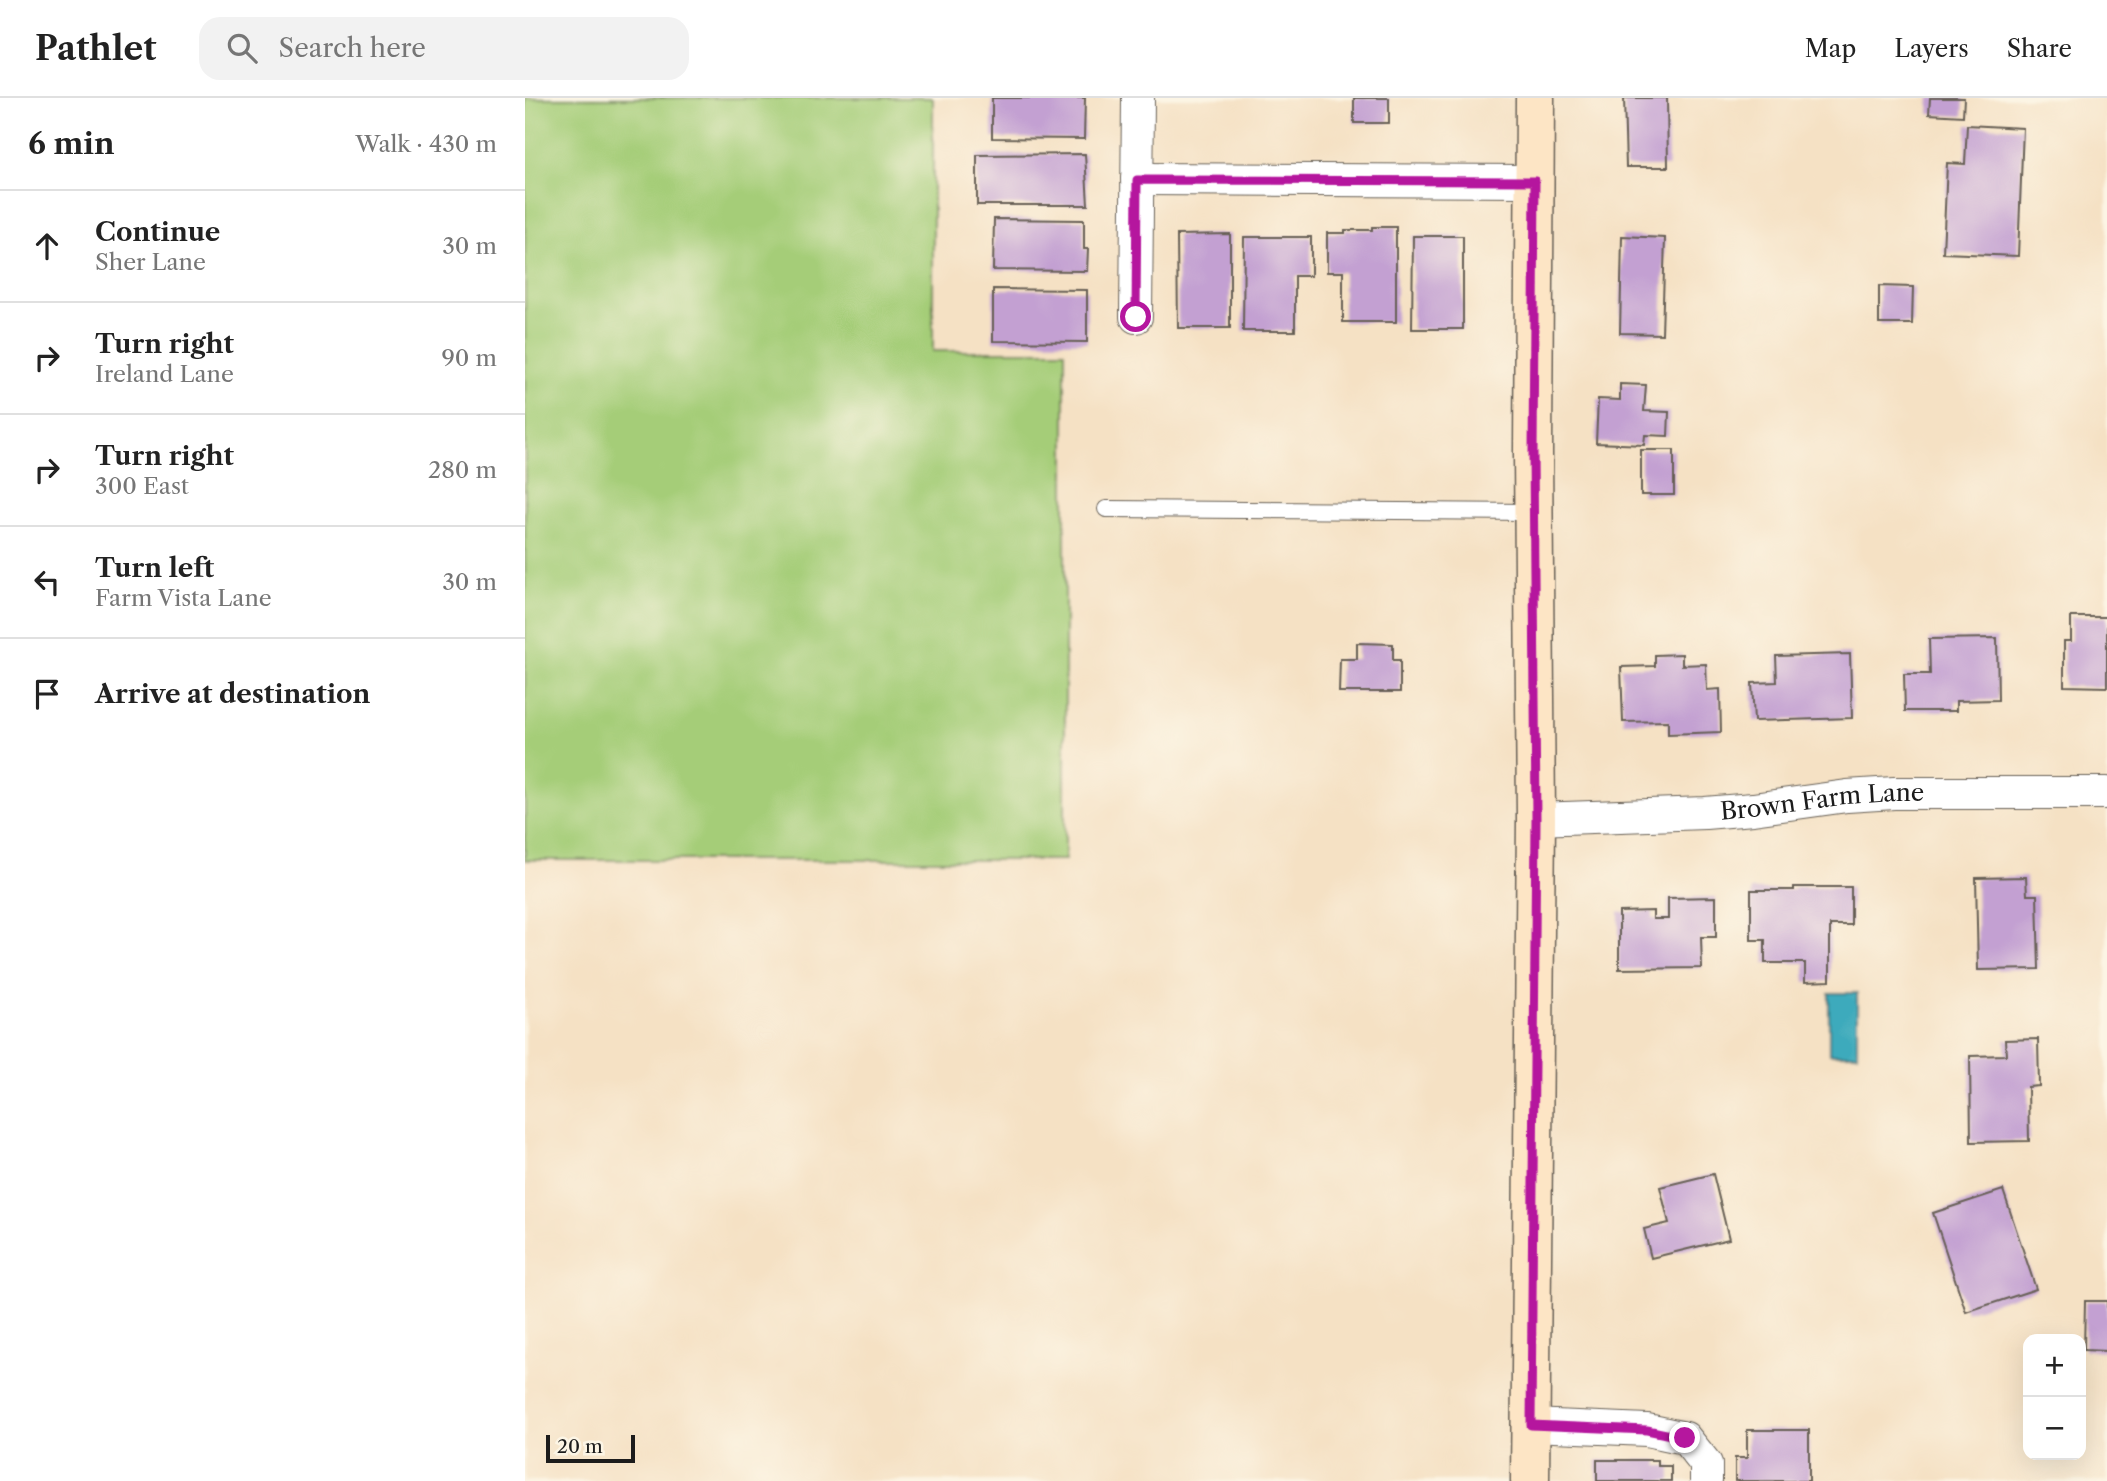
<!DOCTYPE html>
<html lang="en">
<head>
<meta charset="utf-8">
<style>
  :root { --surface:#fff; --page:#f2f2f2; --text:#222; --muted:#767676; --line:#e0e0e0 }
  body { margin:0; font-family:"Libre Caslon Text",serif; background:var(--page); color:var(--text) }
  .controls { position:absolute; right:21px; bottom:21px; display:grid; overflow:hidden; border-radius:14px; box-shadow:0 7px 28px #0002 }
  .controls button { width:63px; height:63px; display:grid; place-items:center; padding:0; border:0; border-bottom:2px solid var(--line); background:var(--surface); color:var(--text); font:35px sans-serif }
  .scale { position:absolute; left:21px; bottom:18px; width:89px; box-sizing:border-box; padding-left:7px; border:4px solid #1c1c1c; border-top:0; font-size:19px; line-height:24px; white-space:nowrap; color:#1c1c1c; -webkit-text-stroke:5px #fcf5e5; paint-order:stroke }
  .stop { position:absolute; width:21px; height:21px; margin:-16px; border:5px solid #b5179e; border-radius:50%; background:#fff }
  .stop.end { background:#b5179e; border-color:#fff; box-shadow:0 2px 7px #0008 }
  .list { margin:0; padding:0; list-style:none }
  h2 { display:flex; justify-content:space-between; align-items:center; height:91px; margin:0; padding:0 28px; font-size:30px }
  h2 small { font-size:23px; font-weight:400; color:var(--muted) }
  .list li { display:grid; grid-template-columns:46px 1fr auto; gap:21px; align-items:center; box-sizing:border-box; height:112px; padding:0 28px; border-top:2px solid var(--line) }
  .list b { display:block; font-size:26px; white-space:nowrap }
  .list p { margin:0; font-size:23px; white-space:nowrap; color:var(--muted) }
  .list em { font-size:23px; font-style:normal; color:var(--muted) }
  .icon { flex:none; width:38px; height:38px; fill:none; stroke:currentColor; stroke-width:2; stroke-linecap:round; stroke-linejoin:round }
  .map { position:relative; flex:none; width:1582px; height:1383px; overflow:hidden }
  header { display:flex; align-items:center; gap:42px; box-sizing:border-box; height:98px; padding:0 35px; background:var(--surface); border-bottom:2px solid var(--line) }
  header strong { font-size:33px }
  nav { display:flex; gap:38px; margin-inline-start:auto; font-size:24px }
  .search { width:490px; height:63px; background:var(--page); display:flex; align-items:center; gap:18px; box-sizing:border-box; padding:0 24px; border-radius:21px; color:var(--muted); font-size:26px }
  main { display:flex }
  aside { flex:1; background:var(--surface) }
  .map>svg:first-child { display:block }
  .green { fill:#a5cd78; stroke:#60744a; stroke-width:2 }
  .water { fill:#3daabc; stroke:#2c636c; stroke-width:2 }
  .building { fill:#c3a0d2 }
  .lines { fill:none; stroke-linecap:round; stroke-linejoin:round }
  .lane-casing { stroke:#686157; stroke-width:18 }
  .street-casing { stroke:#686157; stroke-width:34 }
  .secondary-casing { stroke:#686157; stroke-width:41 }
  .lane { stroke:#fff; stroke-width:16 }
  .street { stroke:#fff; stroke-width:32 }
  .secondary { stroke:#fde5c5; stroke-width:38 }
  .route { stroke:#b5179e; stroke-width:9 }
  .labels { text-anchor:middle; stroke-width:5; stroke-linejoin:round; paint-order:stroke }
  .street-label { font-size:24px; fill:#1c1c1c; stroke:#fcf5e5 }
</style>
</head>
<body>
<header>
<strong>Pathlet</strong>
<div class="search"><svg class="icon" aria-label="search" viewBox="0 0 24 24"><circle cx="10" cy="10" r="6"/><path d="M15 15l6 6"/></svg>Search here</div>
<nav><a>Map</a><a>Layers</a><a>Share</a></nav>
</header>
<main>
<aside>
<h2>6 min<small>Walk · 430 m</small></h2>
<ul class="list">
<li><svg class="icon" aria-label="ahead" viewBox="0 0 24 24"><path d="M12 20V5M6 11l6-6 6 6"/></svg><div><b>Continue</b><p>Sher Lane</p></div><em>30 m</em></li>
<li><svg class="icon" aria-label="right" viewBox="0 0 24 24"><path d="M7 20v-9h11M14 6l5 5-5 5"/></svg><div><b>Turn right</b><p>Ireland Lane</p></div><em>90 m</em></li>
<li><svg class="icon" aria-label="right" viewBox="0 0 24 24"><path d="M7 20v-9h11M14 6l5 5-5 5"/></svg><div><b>Turn right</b><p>300 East</p></div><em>280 m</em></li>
<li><svg class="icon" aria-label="left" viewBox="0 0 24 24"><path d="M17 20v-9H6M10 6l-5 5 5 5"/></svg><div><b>Turn left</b><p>Farm Vista Lane</p></div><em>30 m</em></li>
<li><svg class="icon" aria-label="arrive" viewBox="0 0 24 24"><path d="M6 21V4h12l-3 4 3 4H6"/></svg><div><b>Arrive at destination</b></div></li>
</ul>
</aside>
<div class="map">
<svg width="1582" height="1383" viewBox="0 0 1582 1383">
  <rect width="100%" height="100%" fill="#fcf5e5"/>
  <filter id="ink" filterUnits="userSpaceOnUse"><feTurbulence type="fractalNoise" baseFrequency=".0143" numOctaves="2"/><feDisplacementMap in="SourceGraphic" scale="14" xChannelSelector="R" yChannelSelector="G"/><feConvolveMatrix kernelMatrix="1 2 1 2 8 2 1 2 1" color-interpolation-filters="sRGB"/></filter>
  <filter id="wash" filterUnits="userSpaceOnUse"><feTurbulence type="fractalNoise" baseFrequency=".00686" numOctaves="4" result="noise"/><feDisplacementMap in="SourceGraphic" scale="28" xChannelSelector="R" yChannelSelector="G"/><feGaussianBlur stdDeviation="1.57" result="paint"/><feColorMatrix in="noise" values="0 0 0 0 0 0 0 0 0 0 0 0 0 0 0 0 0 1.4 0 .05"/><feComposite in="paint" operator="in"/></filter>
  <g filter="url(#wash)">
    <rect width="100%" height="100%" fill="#f5e1c4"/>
    <path class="green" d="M 0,0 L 408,0 L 408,253 L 540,253 L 540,762 L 0,762 Z"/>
    <rect class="water" x="1304" y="895" width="28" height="61"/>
    <g id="blocks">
      <g class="building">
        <path d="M 467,0 L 560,0 L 559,41 L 467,40 Z"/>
        <rect x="829" y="0" width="35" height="25"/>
        <path d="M 1099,0 L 1142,0 L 1143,69 L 1101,69 Z"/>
        <path d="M 1405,0 L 1439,0 L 1438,18 L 1404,16 Z"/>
        <path d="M 1442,27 L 1498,30 L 1493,158 L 1418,155 L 1422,65 L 1440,66 Z"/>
        <path d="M 560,56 L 563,107 L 452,107 L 452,57 Z"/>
        <path d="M 469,121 L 559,122 L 559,151 L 563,151 L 562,173 L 468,172 Z"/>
        <path d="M 847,129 L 871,129 L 871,224 L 818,224 L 818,174 L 802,174 L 802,135 L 820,135 L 820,132 L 847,132 Z"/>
        <path d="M 705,136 L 705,230 L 653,230 L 652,137 Z"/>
        <path d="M 888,138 L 938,138 L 938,231 L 887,231 Z"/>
        <path d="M 1097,138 L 1140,140 L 1137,236 L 1095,235 Z"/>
        <path d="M 719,139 L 786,139 L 786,178 L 770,178 L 770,233 L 718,233 Z"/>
        <path d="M 1354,188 L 1388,189 L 1387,226 L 1354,226 Z"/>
        <path d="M 468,191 L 562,192 L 562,244 L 468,243 Z"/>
        <path d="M 1095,286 L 1121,287 L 1119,313 L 1144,314 L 1143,338 L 1120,337 L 1119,347 L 1071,345 L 1073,301 L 1095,302 Z"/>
        <rect x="1116" y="352" width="33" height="45"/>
        <path d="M 1546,519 L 1582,519 L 1582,589 L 1539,588 L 1539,543 L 1546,543 Z"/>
        <path d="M 1472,540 L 1473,602 L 1431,603 L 1431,613 L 1380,613 L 1379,576 L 1405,576 L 1404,541 Z"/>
        <path d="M 832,545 L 868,546 L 868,562 L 875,562 L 875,594 L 814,594 L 815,561 L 832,561 Z"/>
        <path d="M 1157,556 L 1157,567 L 1181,566 L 1182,592 L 1195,591 L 1196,634 L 1143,636 L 1143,623 L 1098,624 L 1096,569 L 1130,568 L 1130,557 Z"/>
        <path d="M 1325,556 L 1327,620 L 1229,623 L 1227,585 L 1252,584 L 1251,558 Z"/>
        <path d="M 1501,779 L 1502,797 L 1512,797 L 1514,871 L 1453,872 L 1451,780 Z"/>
        <path d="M 1269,789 L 1326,789 L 1326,827 L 1305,827 L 1305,883 L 1280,884 L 1280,865 L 1240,865 L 1240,842 L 1226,842 L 1226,792 L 1269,792 Z"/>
        <path d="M 1191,799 L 1191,839 L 1176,839 L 1177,870 L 1094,871 L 1094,814 L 1128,813 L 1128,821 L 1143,821 L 1143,800 Z"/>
        <path d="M 1513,941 L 1514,988 L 1503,989 L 1504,1043 L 1446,1044 L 1445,958 L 1481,957 L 1480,942 Z"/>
        <path d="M 1188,1076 L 1204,1141 L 1126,1160 L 1119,1131 L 1144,1125 L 1135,1089 Z"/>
        <path d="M 1478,1092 L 1511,1191 L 1441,1214 L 1408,1115 Z"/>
        <path d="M 1560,1203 L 1582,1203 L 1582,1253 L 1559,1252 Z"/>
        <path d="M 1222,1332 L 1284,1332 L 1284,1383 L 1210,1383 L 1210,1360 L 1222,1360 Z"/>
        <path d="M 1072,1362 L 1133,1362 L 1133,1368 L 1146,1368 L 1146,1383 L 1072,1383 Z"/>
      </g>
    </g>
  </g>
  <g filter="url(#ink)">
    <use href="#blocks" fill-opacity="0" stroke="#686157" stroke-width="2"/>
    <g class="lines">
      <defs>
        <path id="lane" d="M 581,411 L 1009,414"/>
        <g id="street">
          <path d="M 612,81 L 1010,83"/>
          <path d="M 611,219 L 613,0"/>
          <path id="s1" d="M 1011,721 L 1180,715 L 1228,711 L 1322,698 L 1369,695 L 1582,695"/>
          <path d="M 1006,1327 L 1122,1332 L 1160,1340 L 1181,1366 L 1181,1383"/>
        </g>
        <path id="secondary" d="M 1005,1383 L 1011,721 L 1008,355 L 1010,0"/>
      </defs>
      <use href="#lane" class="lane-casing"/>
      <use href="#street" class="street-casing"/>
      <use href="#secondary" class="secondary-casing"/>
      <use href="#lane" class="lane"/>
      <use href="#street" class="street"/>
      <use href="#secondary" class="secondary"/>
    </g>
  </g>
  <g class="lines" filter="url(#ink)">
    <path class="route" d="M 611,219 L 612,82 L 1010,83 L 1008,355 L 1011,721 L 1006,1327 L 1122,1332 L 1160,1340"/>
  </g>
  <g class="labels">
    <g class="street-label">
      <text dy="8" stroke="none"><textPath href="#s1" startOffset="287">Brown Farm Lane</textPath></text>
    </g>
  </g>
</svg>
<div class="controls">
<button>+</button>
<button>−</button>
</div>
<div class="scale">20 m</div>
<div class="stop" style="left:611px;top:219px"></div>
<div class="stop end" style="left:1160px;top:1340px"></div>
</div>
</main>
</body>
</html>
